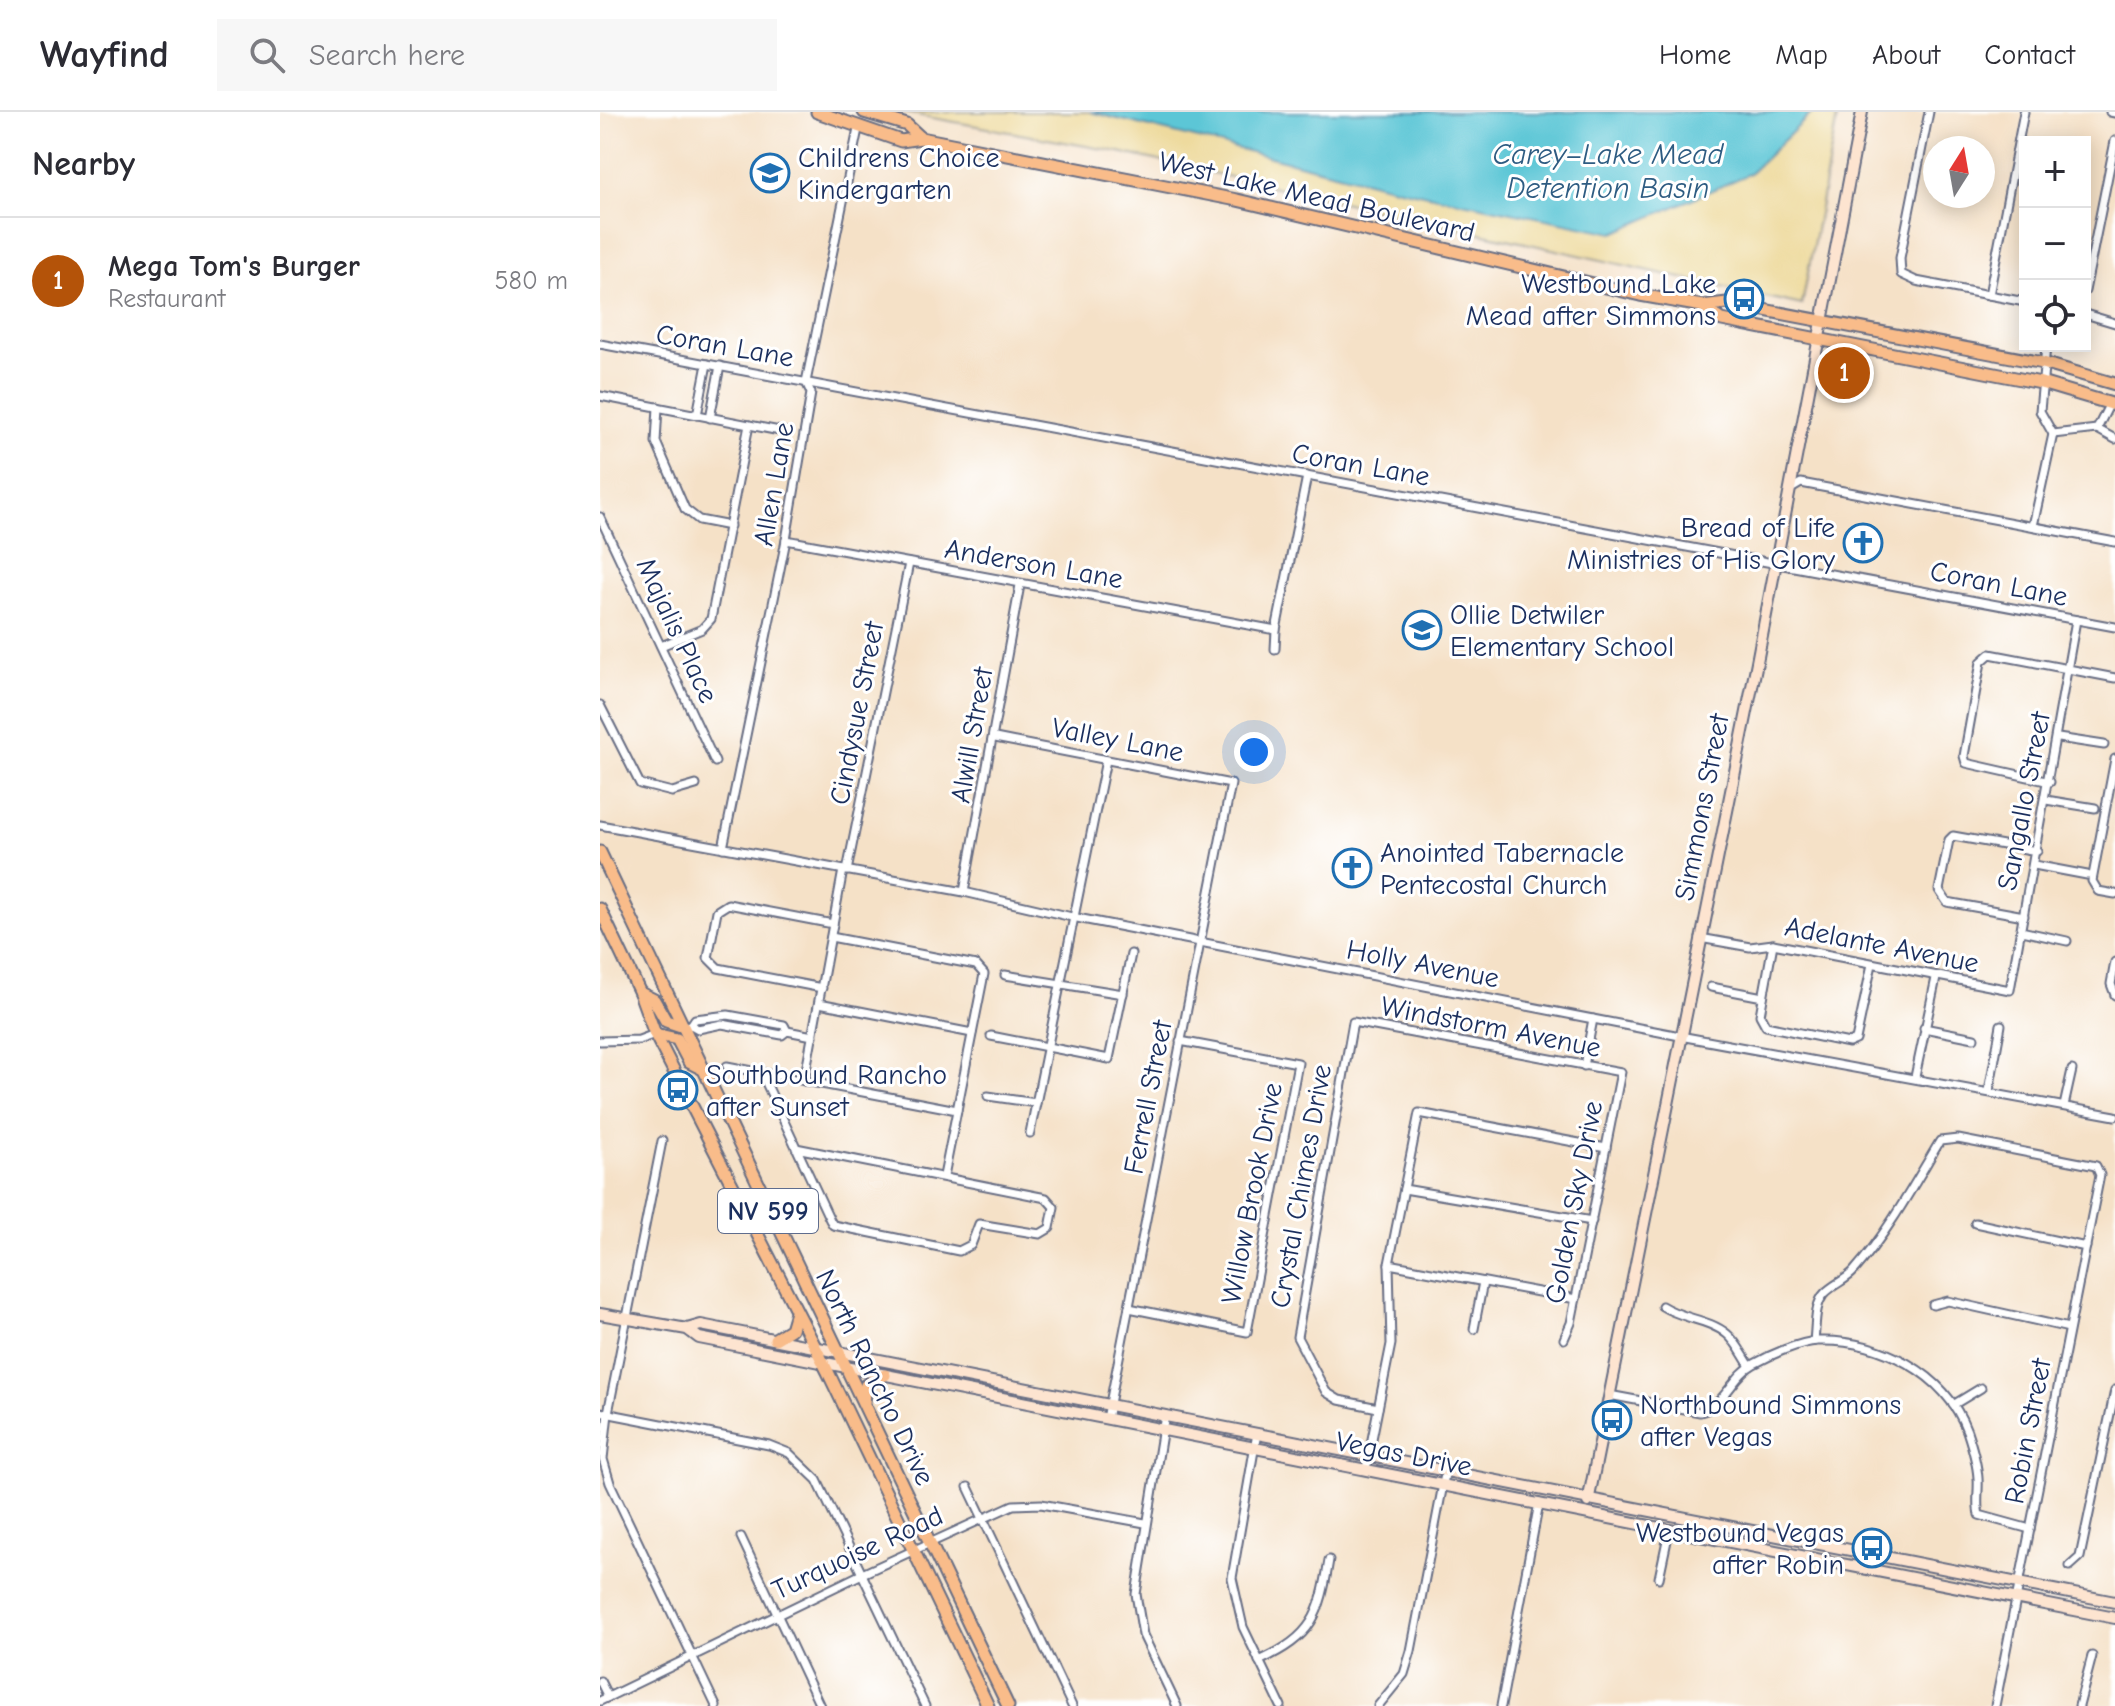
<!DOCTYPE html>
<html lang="en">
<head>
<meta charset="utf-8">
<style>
  :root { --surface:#fff; --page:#f7f7f7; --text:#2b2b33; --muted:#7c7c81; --line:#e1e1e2; --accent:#b45309 }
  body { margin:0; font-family:"Comic Neue",sans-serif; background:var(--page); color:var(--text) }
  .controls { position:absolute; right:24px; top:24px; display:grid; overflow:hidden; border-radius:0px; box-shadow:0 4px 20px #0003 }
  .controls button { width:72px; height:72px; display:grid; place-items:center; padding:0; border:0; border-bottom:2px solid var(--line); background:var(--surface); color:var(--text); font:40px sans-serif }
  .compass { position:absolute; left:1323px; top:24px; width:72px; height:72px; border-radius:50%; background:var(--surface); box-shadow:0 4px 20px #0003; rotate:11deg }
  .you { position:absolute; left:654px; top:640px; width:28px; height:28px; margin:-20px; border:6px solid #fff; border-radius:50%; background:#1a73e8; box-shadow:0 0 0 12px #1a73e833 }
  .badge { display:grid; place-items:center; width:52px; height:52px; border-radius:50%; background:var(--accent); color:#fff; font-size:26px; font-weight:700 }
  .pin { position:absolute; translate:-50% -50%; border:4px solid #fff; box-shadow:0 2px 8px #0006 }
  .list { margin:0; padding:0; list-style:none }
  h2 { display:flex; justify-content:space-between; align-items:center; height:104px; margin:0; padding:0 32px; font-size:34px }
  h2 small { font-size:26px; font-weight:400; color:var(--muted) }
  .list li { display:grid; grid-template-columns:52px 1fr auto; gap:24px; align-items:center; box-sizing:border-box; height:128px; padding:0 32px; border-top:2px solid var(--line) }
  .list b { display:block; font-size:30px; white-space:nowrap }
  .list p { margin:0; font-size:26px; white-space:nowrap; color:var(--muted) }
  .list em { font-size:26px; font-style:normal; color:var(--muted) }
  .icon { flex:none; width:44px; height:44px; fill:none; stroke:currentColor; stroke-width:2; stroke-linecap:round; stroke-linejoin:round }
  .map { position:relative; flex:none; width:1515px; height:1594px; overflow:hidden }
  header { display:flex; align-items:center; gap:48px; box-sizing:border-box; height:112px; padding:0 40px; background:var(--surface); border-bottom:2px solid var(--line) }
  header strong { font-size:38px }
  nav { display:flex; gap:44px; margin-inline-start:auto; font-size:28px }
  .search { width:560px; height:72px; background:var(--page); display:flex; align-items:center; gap:20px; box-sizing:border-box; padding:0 28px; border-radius:0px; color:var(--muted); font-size:30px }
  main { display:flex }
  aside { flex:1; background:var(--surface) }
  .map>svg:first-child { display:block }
  .sand { fill:#eeda9e; stroke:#84847e; stroke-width:2 }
  .water { fill:#5bc6d6; stroke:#3b7a9a; stroke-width:2 }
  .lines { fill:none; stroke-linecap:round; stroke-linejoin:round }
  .minor-casing { stroke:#676d83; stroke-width:11 }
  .secondary-casing { stroke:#676d83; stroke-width:14 }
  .primary-casing { stroke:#676d83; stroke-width:15 }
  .minor { stroke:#fff; stroke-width:7 }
  .secondary { stroke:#fde4d0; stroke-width:10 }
  .primary { stroke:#f9bc8a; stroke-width:11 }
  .labels { text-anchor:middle; stroke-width:6; stroke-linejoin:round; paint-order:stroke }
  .shield { fill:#fff; stroke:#5f6d8e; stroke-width:2 }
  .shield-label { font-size:26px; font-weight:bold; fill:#1b2f5e }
  .poi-label { font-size:28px; fill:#1b2f5e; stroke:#fff; text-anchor:start }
  .street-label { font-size:28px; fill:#1b2f5e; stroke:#fff }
  .water-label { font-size:30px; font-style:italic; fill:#2e5c82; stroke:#fff }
</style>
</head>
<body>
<header>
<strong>Wayfind</strong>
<div class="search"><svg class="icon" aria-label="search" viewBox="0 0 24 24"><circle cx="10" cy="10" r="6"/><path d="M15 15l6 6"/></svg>Search here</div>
<nav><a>Home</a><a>Map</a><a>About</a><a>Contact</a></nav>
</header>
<main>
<aside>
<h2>Nearby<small></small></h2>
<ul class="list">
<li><span class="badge">1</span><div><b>Mega Tom's Burger</b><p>Restaurant</p></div><em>580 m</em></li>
</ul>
</aside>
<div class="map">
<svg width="1515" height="1594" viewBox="0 0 1515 1594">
  <rect width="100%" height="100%" fill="#fff"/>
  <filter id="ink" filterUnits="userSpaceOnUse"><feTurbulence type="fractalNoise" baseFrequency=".0125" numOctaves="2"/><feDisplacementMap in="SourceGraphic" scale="16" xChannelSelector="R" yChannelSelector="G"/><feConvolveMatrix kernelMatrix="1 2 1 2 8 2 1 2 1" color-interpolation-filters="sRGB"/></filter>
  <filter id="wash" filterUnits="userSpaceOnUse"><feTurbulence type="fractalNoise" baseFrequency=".006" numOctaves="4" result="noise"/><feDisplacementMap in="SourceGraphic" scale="32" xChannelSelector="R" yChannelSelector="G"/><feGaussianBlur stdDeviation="1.8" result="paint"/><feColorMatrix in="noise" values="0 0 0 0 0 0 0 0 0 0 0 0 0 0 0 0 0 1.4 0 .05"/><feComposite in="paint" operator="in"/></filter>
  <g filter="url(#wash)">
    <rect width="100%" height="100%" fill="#f5e1c7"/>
    <path class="sand" d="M 300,0 L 490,0 L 1149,62 L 1213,0 L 1238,0 L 1202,193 L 519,40 Z"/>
    <path class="water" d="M 490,0 L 1213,0 L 1149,62 L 1014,121 L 799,77 Z"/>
  </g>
  <g filter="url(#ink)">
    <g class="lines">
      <defs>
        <g id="minor">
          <path d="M 1329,0 L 1300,146 L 1301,162 L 1316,169 L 1425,190"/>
          <path d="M 1510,0 L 1515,1"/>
          <path d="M 1485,179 L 1515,29"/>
          <path d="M 1389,183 L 1424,0"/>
          <path d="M 1485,202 L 1515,211"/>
          <path d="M 0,232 L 1515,515"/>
          <path d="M 0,284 L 185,320"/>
          <path d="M 1510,291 L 1497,317 L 1515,327"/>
          <path d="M 58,295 L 56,330 L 85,397 L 99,408 L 130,414"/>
          <path d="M 97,303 L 107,252"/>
          <path d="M 110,306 L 120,254"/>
          <path d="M 1453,322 L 1497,317"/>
          <path d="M 1191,377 L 1201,371 L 1515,430"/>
          <path d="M 0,405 L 115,650"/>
          <path d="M 1433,414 L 1453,322 L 1440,299 L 1446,234"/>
          <path d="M 186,428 L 676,518"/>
          <path d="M 61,534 L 102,517 L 111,507 L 149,313"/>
          <path d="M 675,537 L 676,518 L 707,364"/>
          <path d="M 0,593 L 40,672 L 72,680 L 96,673"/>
          <path d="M 395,626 L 631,672 L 507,1307"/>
          <path d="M 1458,626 L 1504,633"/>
          <path d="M 1515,647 L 1492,769 L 1498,779 L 1515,782"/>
          <path d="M 1450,670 L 1366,651 L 1364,644 L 1381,550 L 1390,542 L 1515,566"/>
          <path d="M 1446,688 L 1495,696"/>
          <path d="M 0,713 L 364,780 L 472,805 L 1080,924 L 1515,1004"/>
          <path d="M 123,736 L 186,428 L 211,281 L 206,270 L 258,17"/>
          <path d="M 1434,753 L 1487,763"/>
          <path d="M 247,759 L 309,451"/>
          <path d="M 364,780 L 420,473"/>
          <path d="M 1424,804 L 1347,790 L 1339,778 L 1349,728 L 1353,724 L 1437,739"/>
          <path d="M 1421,819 L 1467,829"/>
          <path d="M 231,825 L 376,853 L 384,862 L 344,1064"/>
          <path d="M 1100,826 L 1150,835 L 1173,832 L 1410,878 L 1476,508"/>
          <path d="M 1173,832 L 1160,903 L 1166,914 L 1249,931 L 1256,928 L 1272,852"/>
          <path d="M 1515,850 L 1511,872 L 1515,883"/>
          <path d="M 405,863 L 523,882"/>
          <path d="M 1111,875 L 1163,885"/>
          <path d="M 222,876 L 118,856 L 108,846 L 117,799 L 128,792 L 233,812"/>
          <path d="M 219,891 L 372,921"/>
          <path d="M 91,913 L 95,907 L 128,903 L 184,913 L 187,919"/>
          <path d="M 81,914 L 91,913 L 98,917 L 122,912 L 182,923 L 187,919 L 213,924"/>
          <path d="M 1324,916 L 1374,926"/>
          <path d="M 391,924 L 509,947 L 531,842"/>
          <path d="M 0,929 L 39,928 L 55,922"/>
          <path d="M 127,954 L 357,998"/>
          <path d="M 984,954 L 993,907"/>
          <path d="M 161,960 L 230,1108 L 233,1113 L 359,1139 L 371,1133 L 379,1112 L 440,1122 L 450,1116 L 454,1095 L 446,1086 L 196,1036"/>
          <path d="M 1315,965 L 1336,866"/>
          <path d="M 204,969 L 243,758"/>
          <path d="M 1389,979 L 1401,913"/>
          <path d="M 388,984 L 436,991"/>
          <path d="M 1464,994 L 1472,958"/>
          <path d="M 430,1021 L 506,648"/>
          <path d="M 62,1029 L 8,1301 L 3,1347 L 10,1371 L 116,1594"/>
          <path d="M 804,1077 L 992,1109"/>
          <path d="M 1375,1111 L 1486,1135"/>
          <path d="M 789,1152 L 976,1187"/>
          <path d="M 1333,1193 L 1348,1189 L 1469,1216"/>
          <path d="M 1062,1194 C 1082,1207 1109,1207 1127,1222 C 1137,1230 1143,1244 1150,1254"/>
          <path d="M 529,1196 L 647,1220 L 698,951 L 580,929"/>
          <path d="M 874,1217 L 883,1170"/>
          <path d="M 1214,1229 C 1216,1215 1214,1192 1225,1181 C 1234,1172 1246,1168 1254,1159 C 1289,1119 1313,1074 1340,1029 L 1358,1027 L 1496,1054 L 1500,1063 L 1395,1594"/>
          <path d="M 1009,1283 L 1100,1300 C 1123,1296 1133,1263 1154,1252 C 1170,1243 1199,1230 1218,1229 C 1278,1227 1345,1260 1367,1319 C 1372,1334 1377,1350 1378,1366 C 1379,1379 1376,1391 1379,1403 L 1430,1417"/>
          <path d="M 1353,1293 L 1381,1276"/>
          <path d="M 778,1296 L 739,1288 L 726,1280 L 697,1225 L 753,910 L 1021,960 L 971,1211 L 964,1227"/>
          <path d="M 0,1300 L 169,1333 L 189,1341 L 217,1368 L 325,1594"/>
          <path d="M 565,1303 L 536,1482 L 543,1523 L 577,1594"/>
          <path d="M 657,1321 L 632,1466 L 643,1515 L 681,1594"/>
          <path d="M 766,1357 L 791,1232 L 789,1152 L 819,1001 L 1006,1036"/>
          <path d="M 368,1375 L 472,1594"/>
          <path d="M 141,1425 L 220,1594"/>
          <path d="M 1470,1454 L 1480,1445 L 1515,1278"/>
          <path d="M 1059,1466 L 1069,1419"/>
          <path d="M 659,1549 C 713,1524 720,1504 729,1448"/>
          <path d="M 0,1569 L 8,1585"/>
          <path d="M 0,1589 L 262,1462 L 413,1393 L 441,1392 L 545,1411"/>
          <path d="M 778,1594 L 804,1562 L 811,1539 L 846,1357"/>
          <path d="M 901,1594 L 939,1391"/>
          <path d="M 1479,1594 L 1492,1544"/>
        </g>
        <g id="secondary">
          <path d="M 0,1202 L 87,1217 L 99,1226 L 1515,1506"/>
          <path d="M 87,1217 L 101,1213 L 1515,1490"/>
          <path d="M 988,1390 L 1157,550 L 1262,0"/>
        </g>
        <g id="primary">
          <path d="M 217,0 L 301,29 L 321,26 L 637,88 L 1040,183 L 1102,194 L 1127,191 L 1443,251 L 1515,272"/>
          <path d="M 264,0 L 307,13 L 321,26"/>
          <path d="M 1102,194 L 1122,208 L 1441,271 L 1515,293"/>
          <path d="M 0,740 C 135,1025 272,1309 408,1594"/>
          <path d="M 0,797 L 40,881 L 55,922 L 228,1260 L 388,1594"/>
          <path d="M 40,881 L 54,888 L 66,909 L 81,914"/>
          <path d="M 55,922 L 77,927 L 89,950 L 101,956"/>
          <path d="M 175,1227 L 191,1217 L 196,1200"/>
          <path d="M 264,1290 L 266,1273 L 285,1263"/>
        </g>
      </defs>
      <use href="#minor" class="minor-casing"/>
      <use href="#secondary" class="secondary-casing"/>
      <use href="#primary" class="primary-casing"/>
      <use href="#minor" class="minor"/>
      <use href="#secondary" class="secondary"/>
      <use href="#primary" class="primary"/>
    </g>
  </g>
  <defs>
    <symbol id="school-ring" viewBox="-11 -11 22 22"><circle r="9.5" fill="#fff" stroke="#1f6fb2" stroke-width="1.5"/><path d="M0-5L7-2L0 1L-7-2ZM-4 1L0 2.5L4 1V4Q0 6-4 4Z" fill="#1f6fb2"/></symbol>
    <symbol id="bus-ring" viewBox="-11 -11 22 22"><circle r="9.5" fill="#fff" stroke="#1f6fb2" stroke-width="1.5"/><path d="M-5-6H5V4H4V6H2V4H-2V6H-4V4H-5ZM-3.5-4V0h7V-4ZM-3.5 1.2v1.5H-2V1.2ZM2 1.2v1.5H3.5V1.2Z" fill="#1f6fb2"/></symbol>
    <symbol id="church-ring" viewBox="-11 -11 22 22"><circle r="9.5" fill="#fff" stroke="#1f6fb2" stroke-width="1.5"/><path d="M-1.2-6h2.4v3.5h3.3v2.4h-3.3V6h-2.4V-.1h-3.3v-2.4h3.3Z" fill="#1f6fb2"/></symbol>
  </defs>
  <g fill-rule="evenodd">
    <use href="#school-ring" x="148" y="39" width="44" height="44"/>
    <use href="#bus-ring" x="1122" y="165" width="44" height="44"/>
    <use href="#church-ring" x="1241" y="409" width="44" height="44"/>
    <use href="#school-ring" x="800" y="496" width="44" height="44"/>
    <use href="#church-ring" x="730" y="734" width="44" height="44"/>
    <use href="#bus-ring" x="56" y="956" width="44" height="44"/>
    <use href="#bus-ring" x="990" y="1286" width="44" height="44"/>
    <use href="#bus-ring" x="1250" y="1414" width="44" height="44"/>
  </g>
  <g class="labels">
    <rect class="shield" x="118" y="1077" width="100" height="44" rx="6"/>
    <g class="shield-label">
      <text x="168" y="1108">NV 599</text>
    </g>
    <g class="poi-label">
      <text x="198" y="55">Childrens Choice<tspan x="198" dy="32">Kindergarten</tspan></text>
      <text x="1116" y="181" text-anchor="end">Westbound Lake<tspan x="1116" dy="32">Mead after Simmons</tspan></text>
      <text x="1235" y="425" text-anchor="end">Bread of Life<tspan x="1235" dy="32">Ministries of His Glory</tspan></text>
      <text x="850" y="512">Ollie Detwiler<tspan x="850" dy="32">Elementary School</tspan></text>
      <text x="780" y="750">Anointed Tabernacle<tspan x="780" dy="32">Pentecostal Church</tspan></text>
      <text x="106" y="972">Southbound Rancho<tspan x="106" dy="32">after Sunset</tspan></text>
      <text x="1040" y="1302">Northbound Simmons<tspan x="1040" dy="32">after Vegas</tspan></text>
      <text x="1244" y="1430" text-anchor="end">Westbound Vegas<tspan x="1244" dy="32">after Robin</tspan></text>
    </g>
    <g class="street-label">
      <text transform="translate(717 84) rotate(13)" y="10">West Lake Mead Boulevard</text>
      <text transform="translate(125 233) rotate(10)" y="10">Coran Lane</text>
      <text transform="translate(761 352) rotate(10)" y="10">Coran Lane</text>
      <text transform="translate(173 372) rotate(-80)" y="10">Allen Lane</text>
      <text transform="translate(434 451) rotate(10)" y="10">Anderson Lane</text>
      <text transform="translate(1399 471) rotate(11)" y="10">Coran Lane</text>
      <text transform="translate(78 518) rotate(65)" y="10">Majalis Place</text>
      <text transform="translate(256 601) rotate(-79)" y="10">Cindysue Street</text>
      <text transform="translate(371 623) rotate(-80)" y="10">Alwill Street</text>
      <text transform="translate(518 627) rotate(11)" y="10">Valley Lane</text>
      <text transform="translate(1423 689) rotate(-79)" y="10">Sangallo Street</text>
      <text transform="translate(1101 695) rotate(-79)" y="10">Simmons Street</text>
      <text transform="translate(1282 832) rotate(11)" y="10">Adelante Avenue</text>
      <text transform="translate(823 851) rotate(11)" y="10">Holly Avenue</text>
      <text transform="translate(891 914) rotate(11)" y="10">Windstorm Avenue</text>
      <text transform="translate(547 985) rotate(-79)" y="10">Ferrell Street</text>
      <text transform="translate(700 1074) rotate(-80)" y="10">Crystal Chimes Drive</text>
      <text transform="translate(651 1081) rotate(-79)" y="10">Willow Brook Drive</text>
      <text transform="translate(973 1090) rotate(-79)" y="10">Golden Sky Drive</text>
      <text transform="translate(276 1265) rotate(64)" y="10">North Rancho Drive</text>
      <text transform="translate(1427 1319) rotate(-79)" y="10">Robin Street</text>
      <text transform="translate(804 1341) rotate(11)" y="10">Vegas Drive</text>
      <text transform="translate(257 1440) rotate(-25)" y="10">Turquoise Road</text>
    </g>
    <g class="water-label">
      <text x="1008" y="52">Carey–Lake Mead<tspan x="1008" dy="34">Detention Basin</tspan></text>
    </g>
  </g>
</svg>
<div class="controls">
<button>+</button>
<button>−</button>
<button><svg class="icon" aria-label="locate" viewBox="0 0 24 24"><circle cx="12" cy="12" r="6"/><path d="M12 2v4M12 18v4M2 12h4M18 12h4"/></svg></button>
</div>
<svg class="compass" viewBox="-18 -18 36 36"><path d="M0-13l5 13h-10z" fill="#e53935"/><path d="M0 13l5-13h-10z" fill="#7c7c81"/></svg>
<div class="you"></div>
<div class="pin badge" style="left:1244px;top:261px">1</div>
</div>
</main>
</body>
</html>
